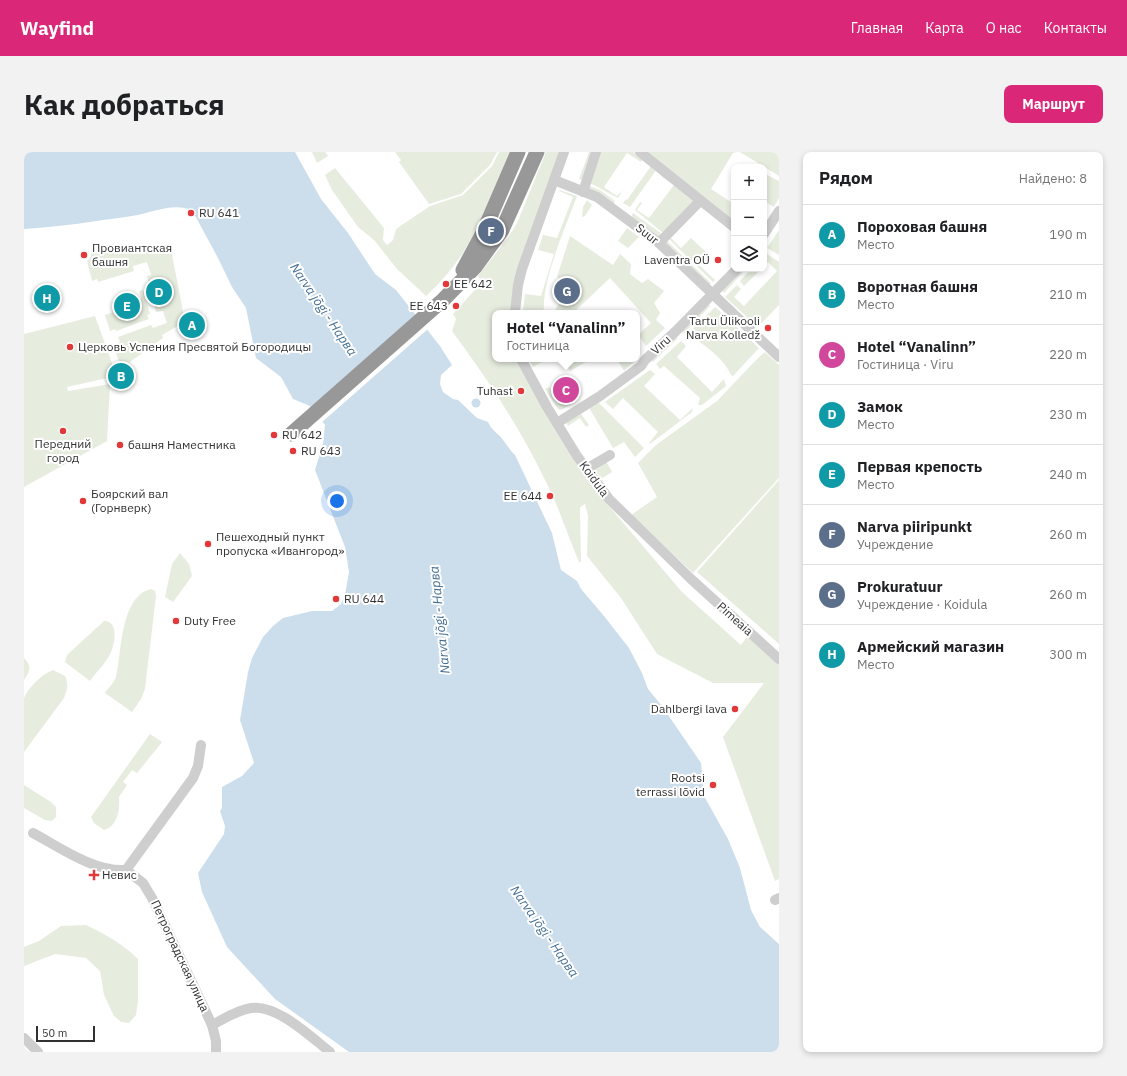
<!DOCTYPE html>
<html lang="ru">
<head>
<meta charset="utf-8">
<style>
  :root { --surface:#fff; --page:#f2f2f2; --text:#202124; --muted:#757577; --line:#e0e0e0; --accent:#db2777 }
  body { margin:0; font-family:"IBM Plex Sans",sans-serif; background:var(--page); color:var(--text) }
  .controls { position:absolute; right:12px; top:12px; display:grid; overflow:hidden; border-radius:8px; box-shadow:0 2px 6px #0003 }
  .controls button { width:36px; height:36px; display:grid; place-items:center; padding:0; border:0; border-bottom:1px solid var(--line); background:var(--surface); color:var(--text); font:20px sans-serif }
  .scale { position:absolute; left:12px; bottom:10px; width:59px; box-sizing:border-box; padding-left:4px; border:2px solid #313131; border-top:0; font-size:11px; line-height:14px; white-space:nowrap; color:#313131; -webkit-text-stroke:3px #fff; paint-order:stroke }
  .you { position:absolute; left:313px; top:349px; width:14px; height:14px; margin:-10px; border:3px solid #fff; border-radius:50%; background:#1a73e8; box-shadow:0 0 0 6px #1a73e833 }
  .badge { display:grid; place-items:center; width:26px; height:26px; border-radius:50%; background:var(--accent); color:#fff; font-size:13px; font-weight:700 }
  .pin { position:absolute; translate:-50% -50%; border:2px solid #fff; box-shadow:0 1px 4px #0006 }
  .popup { position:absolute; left:468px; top:158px; width:148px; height:52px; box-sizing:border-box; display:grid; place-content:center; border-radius:8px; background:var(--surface); filter:drop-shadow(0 1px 3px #0005); font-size:13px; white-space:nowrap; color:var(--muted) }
  .popup b { font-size:15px; color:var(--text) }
  .popup::after { content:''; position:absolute; left:50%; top:100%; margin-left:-8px; border:8px solid transparent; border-top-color:var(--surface) }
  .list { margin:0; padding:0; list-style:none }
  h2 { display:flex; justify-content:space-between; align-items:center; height:52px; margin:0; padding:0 16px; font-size:17px }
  h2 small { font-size:13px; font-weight:400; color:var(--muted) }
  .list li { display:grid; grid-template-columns:26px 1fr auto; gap:12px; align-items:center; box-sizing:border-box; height:60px; padding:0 16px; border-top:1px solid var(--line) }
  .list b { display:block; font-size:15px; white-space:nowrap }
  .list p { margin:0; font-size:13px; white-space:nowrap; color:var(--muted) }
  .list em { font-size:13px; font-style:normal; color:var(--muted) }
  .icon { flex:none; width:22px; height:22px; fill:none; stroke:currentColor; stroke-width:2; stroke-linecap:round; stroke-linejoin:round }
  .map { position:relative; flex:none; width:755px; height:900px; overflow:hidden; border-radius:8px }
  header { display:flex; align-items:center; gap:24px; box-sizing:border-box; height:56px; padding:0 20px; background:var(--accent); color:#fff }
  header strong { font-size:19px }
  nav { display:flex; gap:22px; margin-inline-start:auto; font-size:14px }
  .intro { display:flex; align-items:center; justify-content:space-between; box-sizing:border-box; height:96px; padding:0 24px }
  h1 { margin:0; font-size:28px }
  .button { padding:10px 18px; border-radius:8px; background:var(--accent); color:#fff; font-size:14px; font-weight:700 }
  main { display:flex; gap:24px; padding:0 24px }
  aside { flex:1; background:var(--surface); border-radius:8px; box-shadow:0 2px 6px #0003 }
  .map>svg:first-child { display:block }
  .green { fill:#e6eddf }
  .water { fill:#ccdeec }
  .pier { fill:#fff }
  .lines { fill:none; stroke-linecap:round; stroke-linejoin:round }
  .minor { stroke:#cecece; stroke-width:10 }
  .highway { stroke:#989898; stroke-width:15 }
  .poi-dot { fill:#e1393a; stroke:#fff; stroke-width:1.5 }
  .labels { text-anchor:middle; stroke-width:4; stroke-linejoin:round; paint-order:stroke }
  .poi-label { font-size:12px; fill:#313131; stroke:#fff; text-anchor:start }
  .street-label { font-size:12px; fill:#313131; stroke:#fff }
  .water-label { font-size:13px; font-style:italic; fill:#406c92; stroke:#fff }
</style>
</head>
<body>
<header>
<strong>Wayfind</strong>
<nav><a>Главная</a><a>Карта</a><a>О нас</a><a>Контакты</a></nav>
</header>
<div class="intro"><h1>Как добраться</h1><a class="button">Маршрут</a></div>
<main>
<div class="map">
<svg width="755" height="900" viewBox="0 0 755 900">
  <rect width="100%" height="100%" fill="#fff"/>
  <g class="green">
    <path d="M 288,0 L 301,0 L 304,4 L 293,11 Z"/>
    <path d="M 371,0 L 473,0 L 466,13 L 437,42 L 405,52 L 375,10 L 377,8 Z"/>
    <path d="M 475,0 L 489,0 C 465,54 447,103 402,144 L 373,117 L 350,88 L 334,75 L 308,38 L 301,23 L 311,16 L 360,76 L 359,88 L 363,93 L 369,88 L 372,77 L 406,54 L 439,43 L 468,14 Z"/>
    <path d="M 522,0 L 535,0 L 489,161 L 471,161 L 471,207 L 494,207 L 573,340 L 658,440 L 717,493 L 725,482 L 755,510 L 755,727 L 751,729 L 699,585 L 740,531 L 689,531 L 633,502 L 597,446 L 563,404 L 564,364 L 561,352 L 556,355 L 557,410 L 555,410 C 543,382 534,352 520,326 C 495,274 462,225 428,179 L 432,167 L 429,162 L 458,130 L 454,124 L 483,87 L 493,71 Z"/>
    <path d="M 565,0 L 569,0 L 558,28 L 555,27 Z"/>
    <path d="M 574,0 L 609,0 L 619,7 L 617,10 L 603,1 L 580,35 L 593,44 L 599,38 L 594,46 L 564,30 Z"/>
    <path d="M 618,0 L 713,0 L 709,1 L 687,37 L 710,52 L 710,71 Z"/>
    <path d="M 716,0 L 755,0 L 755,24 Z"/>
    <path d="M 627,14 L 633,17 L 606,55 L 599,51 L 602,47 L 603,48 Z"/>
    <path d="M 639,20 L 672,48 L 639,81 L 611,58 L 616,50 L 618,51 L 613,58 L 625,66 L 650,33 L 637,24 Z"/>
    <path d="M 743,23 L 755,29 L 755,46 L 750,55 L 740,49 L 740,25 Z"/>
    <path d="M 563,33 L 576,38 L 591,49 L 589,52 L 562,36 Z"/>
    <path d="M 536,38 L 553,44 C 542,74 517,130 520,161 L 499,158 L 501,142 L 517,144 L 530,102 L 514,98 L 519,83 L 533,86 L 549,45 L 535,39 Z"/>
    <path d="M 563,48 L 568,53 L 561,64 L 558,65 L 559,55 Z"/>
    <path d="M 609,61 L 638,82 L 635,86 L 607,65 Z"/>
    <path d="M 603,76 L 615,85 L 604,96 L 594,89 Z"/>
    <path d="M 755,78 L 755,103 L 743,96 Z"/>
    <path d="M 546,84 L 589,113 L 596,102 L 607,112 L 606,122 L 618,131 L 624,127 L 640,139 L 630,151 L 636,161 L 632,168 L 641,176 L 622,194 L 614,183 L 627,171 L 586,126 L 549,161 L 525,161 L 525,159 L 530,160 L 537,148 L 547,154 L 558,139 L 533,125 Z"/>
    <path d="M 646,85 L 657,96 L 667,86 L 684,102 L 674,112 L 691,128 L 689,130 L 645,87 Z"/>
    <path d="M 643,89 L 687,131 L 685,133 L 639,90 Z"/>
    <path d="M 140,93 L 147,97 L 160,165 L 157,172 L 138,183 L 139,186 L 99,215 L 97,215 L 89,193 L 96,190 L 94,185 L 127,173 L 129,176 L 143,171 L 139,159 L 132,160 L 123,124 L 127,123 L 123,110 L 109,114 L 110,119 L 74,130 L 73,127 L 68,129 L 63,109 L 67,105 L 67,100 Z"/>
    <path d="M 740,100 L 755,110 L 755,153 L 734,175 L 701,145 L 713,133 L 717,137 L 710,145 L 720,154 L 753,119 L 744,110 L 740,114 Z"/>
    <path d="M 718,117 L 722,117 L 700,141 L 698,138 Z"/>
    <path d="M 727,117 L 730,117 L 734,120 L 720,134 L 716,129 Z"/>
    <path d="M 119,138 L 126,162 L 123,163 L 125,167 L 92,179 L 91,177 L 86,179 L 81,163 L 96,158 L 99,153 L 117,147 L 115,139 Z"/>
    <path d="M 685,152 L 686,154 L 659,182 L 658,179 Z"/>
    <path d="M 691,155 L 735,196 L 709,224 L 707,223 C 700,207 686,198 672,187 L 668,189 L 662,184 Z"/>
    <path d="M 71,164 L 90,217 L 88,225 L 43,235 L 44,239 L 86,232 L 83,289 L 0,335 L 0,182 Z"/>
    <path d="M 652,185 L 654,186 L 629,210 L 627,208 Z"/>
    <path d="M 657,189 L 662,194 L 653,205 L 688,240 L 700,227 L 702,234 L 678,253 L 674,253 L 676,246 L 640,214 L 636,217 L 632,212 Z"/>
    <path d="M 741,200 L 755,213 L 755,326 L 669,421 L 607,363 L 633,345 L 614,311 L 632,293 L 693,249 L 734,206 Z"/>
    <path d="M 504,207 L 527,207 L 523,207 L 509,215 Z"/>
    <path d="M 538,207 L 567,207 L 546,219 Z"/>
    <path d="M 593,207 L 611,207 L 612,208 L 600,219 Z"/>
    <path d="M 626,218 L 631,222 L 620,234 L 656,268 L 669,256 L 668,260 L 626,292 L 625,291 L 634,280 L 599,246 L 589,257 L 581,250 Z"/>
    <path d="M 525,235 L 539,252 L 544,249 L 547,252 L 537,258 L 534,257 L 521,237 Z"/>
    <path d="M 572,248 L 620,296 L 611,305 L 600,290 L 589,296 L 564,254 Z"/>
    <path d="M 555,259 L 565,273 L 562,275 L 556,266 L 544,274 L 541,268 Z"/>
    <path d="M 582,309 L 588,320 L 577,327 L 570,317 Z"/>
    <path d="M 755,328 L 755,492 L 673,420 Z"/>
    <path d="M 156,401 L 165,412 L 168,424 L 149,450 L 141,445 L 148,412 Z"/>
    <path d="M 127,437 L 131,439 L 132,444 L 121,537 L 117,547 L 108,560 L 81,541 C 84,536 90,531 92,525 C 98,501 96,444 127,437 Z"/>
    <path d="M 80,469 C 95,469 91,491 87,500 C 83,510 72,520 66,529 L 41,510 L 43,503 Z"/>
    <path d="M 0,506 C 8,514 6,520 0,528 Z"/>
    <path d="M 29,518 L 41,524 C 45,532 43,538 40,546 L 0,600 C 0,590 0,554 0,546 C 5,535 18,522 29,518 Z"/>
    <path d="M 126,582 L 138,590 L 113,621 L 108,618 L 99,630 L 103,633 L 95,645 C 96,657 94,674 80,678 L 70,671 L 67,665 Z"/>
    <path d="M 0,633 L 27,650 L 32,655 L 32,665 L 28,669 L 21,668 L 0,656 Z"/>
    <path d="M 62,773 C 81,782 99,792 114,807 L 114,849 L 112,863 L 105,871 L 97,870 L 90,864 L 80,843 L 76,819 L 62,806 L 31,802 L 0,814 L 0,795 L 15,789 L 37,774 Z"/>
  </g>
  <g class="water">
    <path d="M 0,0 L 271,0 L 297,47 L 324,81 L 351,122 L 372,138 L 416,194 L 428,213 L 417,223 L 416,232 L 419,240 L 429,247 L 434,248 L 453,266 L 464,270 C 468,279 474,281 479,288 C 483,293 486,298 491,303 L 528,381 L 537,418 L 553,429 L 557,437 L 580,464 L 605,496 L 618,521 L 624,537 L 638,554 L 677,611 L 680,644 L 704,687 L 716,716 L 727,758 L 736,775 L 755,792 L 755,900 L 325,900 L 251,847 L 203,795 L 178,740 L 174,721 L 200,682 L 201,674 L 196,659 L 198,656 L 198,635 L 218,624 L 230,611 L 216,568 L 224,520 L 228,506 L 239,485 L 249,474 L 259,466 L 288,459 L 308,459 L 317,452 L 321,443 L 325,420 L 321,395 L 291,318 L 299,292 L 301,273 L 286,254 L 269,247 L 257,225 L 232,206 L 222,156 L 208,135 L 194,106 L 168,58 C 149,50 127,61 108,64 C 72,69 36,75 0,77 Z"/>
    <circle cx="452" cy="251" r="4.5"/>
  </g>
  <path class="pier" d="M 393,161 L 405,176 L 297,271 L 286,256 Z"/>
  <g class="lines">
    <g class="minor">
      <path d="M 616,0 L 710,75"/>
      <path d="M 530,28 L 573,45 L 635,91 L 755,205"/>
      <path d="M 559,40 L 572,0"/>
      <path d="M 740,82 L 755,59"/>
      <path d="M 635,91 L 676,49"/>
      <path d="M 491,161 L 494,133 L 498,117 L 540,0"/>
      <path d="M 497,207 L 523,255 L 553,304 L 585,347 L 667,427 L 755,507"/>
      <path d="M 533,271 L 576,244 L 617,214 L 621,208 L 652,179 L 713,117"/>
      <path d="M 562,317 L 586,303"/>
      <path d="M 9,681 C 37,696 70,720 102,718 L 169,626 L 174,614 L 177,593"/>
      <path d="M 102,718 L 119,731 L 128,746 L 188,873 L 192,889 L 192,900"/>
      <path d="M 751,748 L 755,746"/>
      <path d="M 188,873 C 200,867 213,858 227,856 C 253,852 287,885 306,900"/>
      <path d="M 0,886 L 14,900"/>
    </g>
    <g class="highway">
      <path d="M 439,118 L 459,81 L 494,0"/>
      <path d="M 267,282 L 420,147 L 451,115 L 478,78 L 513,0"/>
    </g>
  </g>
  <g class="poi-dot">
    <circle cx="167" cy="61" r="4"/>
    <circle cx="60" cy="103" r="4"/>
    <circle cx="694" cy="108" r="4"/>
    <circle cx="422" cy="132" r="4"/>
    <circle cx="432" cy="154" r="4"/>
    <circle cx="744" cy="176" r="4"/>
    <circle cx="46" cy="195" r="4"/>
    <circle cx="497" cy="239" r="4"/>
    <circle cx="39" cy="279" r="4"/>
    <circle cx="250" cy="283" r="4"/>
    <circle cx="96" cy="293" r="4"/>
    <circle cx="269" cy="299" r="4"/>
    <circle cx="526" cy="344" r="4"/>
    <circle cx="59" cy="349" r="4"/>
    <circle cx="184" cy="392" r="4"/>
    <circle cx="312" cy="447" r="4"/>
    <circle cx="152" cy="469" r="4"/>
    <circle cx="711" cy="557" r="4"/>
    <circle cx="689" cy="633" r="4"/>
    <path d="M68 717h4v4h4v4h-4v4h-4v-4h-4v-4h4z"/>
  </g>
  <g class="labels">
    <g class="poi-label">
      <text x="175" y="65">RU 641</text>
      <text x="68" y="100">Провиантская<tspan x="68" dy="14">башня</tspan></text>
      <text x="686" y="112" text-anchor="end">Laventra OÜ</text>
      <text x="430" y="136">EE 642</text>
      <text x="424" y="158" text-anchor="end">EE 643</text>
      <text x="736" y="173" text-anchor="end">Tartu Ülikooli<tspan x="736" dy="14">Narva Kolledž</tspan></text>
      <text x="54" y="199">Церковь Успения Пресвятой Богородицы</text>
      <text x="489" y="243" text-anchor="end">Tuhast</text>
      <text x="258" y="287">RU 642</text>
      <text x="39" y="296" text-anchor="middle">Передний<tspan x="39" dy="14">город</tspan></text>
      <text x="104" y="297">башня Наместника</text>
      <text x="277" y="303">RU 643</text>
      <text x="67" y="346">Боярский вал<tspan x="67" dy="14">(Горнверк)</tspan></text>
      <text x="518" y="348" text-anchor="end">EE 644</text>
      <text x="192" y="389">Пешеходный пункт<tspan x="192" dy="14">пропуска «Ивангород»</tspan></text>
      <text x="320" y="451">RU 644</text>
      <text x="160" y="473">Duty Free</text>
      <text x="703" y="561" text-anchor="end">Dahlbergi lava</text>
      <text x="681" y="630" text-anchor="end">Rootsi<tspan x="681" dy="14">terrassi lõvid</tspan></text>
      <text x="78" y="727">Невис</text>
    </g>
    <g class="street-label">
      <text transform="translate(623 82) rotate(38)" y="4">Suur</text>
      <text transform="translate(637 193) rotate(-43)" y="4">Viru</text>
      <text transform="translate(570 327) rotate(54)" y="4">Koidula</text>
      <text transform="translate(711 467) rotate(42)" y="4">Pimeaia</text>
      <text transform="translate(156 804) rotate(65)" y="4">Петроградская улица</text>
    </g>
    <g class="water-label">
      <text transform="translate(300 157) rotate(56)" y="5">Narva jõgi - Нарва</text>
      <text transform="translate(415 468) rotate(-96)" y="5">Narva jõgi - Нарва</text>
      <text transform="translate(521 779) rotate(55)" y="5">Narva jõgi - Нарва</text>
    </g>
  </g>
</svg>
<div class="controls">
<button>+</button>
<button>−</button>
<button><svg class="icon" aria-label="layers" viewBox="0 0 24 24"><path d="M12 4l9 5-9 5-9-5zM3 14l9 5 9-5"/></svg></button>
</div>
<div class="scale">50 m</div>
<div class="you"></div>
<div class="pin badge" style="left:168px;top:173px;background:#0f9aa8">A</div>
<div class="pin badge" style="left:97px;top:224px;background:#0f9aa8">B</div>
<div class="pin badge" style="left:542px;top:238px;background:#d1479c">C</div>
<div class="popup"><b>Hotel “Vanalinn”</b>Гостиница</div>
<div class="pin badge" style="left:135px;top:140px;background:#0f9aa8">D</div>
<div class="pin badge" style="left:103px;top:154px;background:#0f9aa8">E</div>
<div class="pin badge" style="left:467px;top:79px;background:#5c6f8a">F</div>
<div class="pin badge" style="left:543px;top:139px;background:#5c6f8a">G</div>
<div class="pin badge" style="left:23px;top:146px;background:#0f9aa8">H</div>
</div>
<aside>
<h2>Рядом<small>Найдено: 8</small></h2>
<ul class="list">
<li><span class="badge" style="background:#0f9aa8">A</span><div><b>Пороховая башня</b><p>Место</p></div><em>190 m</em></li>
<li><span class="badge" style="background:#0f9aa8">B</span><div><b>Воротная башня</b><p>Место</p></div><em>210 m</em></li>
<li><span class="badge" style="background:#d1479c">C</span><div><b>Hotel “Vanalinn”</b><p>Гостиница · Viru</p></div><em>220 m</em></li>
<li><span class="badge" style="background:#0f9aa8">D</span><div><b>Замок</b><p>Место</p></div><em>230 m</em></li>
<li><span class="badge" style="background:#0f9aa8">E</span><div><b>Первая крепость</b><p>Место</p></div><em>240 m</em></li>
<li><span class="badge" style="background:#5c6f8a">F</span><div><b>Narva piiripunkt</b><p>Учреждение</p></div><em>260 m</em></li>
<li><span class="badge" style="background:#5c6f8a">G</span><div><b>Prokuratuur</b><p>Учреждение · Koidula</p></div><em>260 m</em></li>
<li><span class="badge" style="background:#0f9aa8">H</span><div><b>Армейский магазин</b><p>Место</p></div><em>300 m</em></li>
</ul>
</aside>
</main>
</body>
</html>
